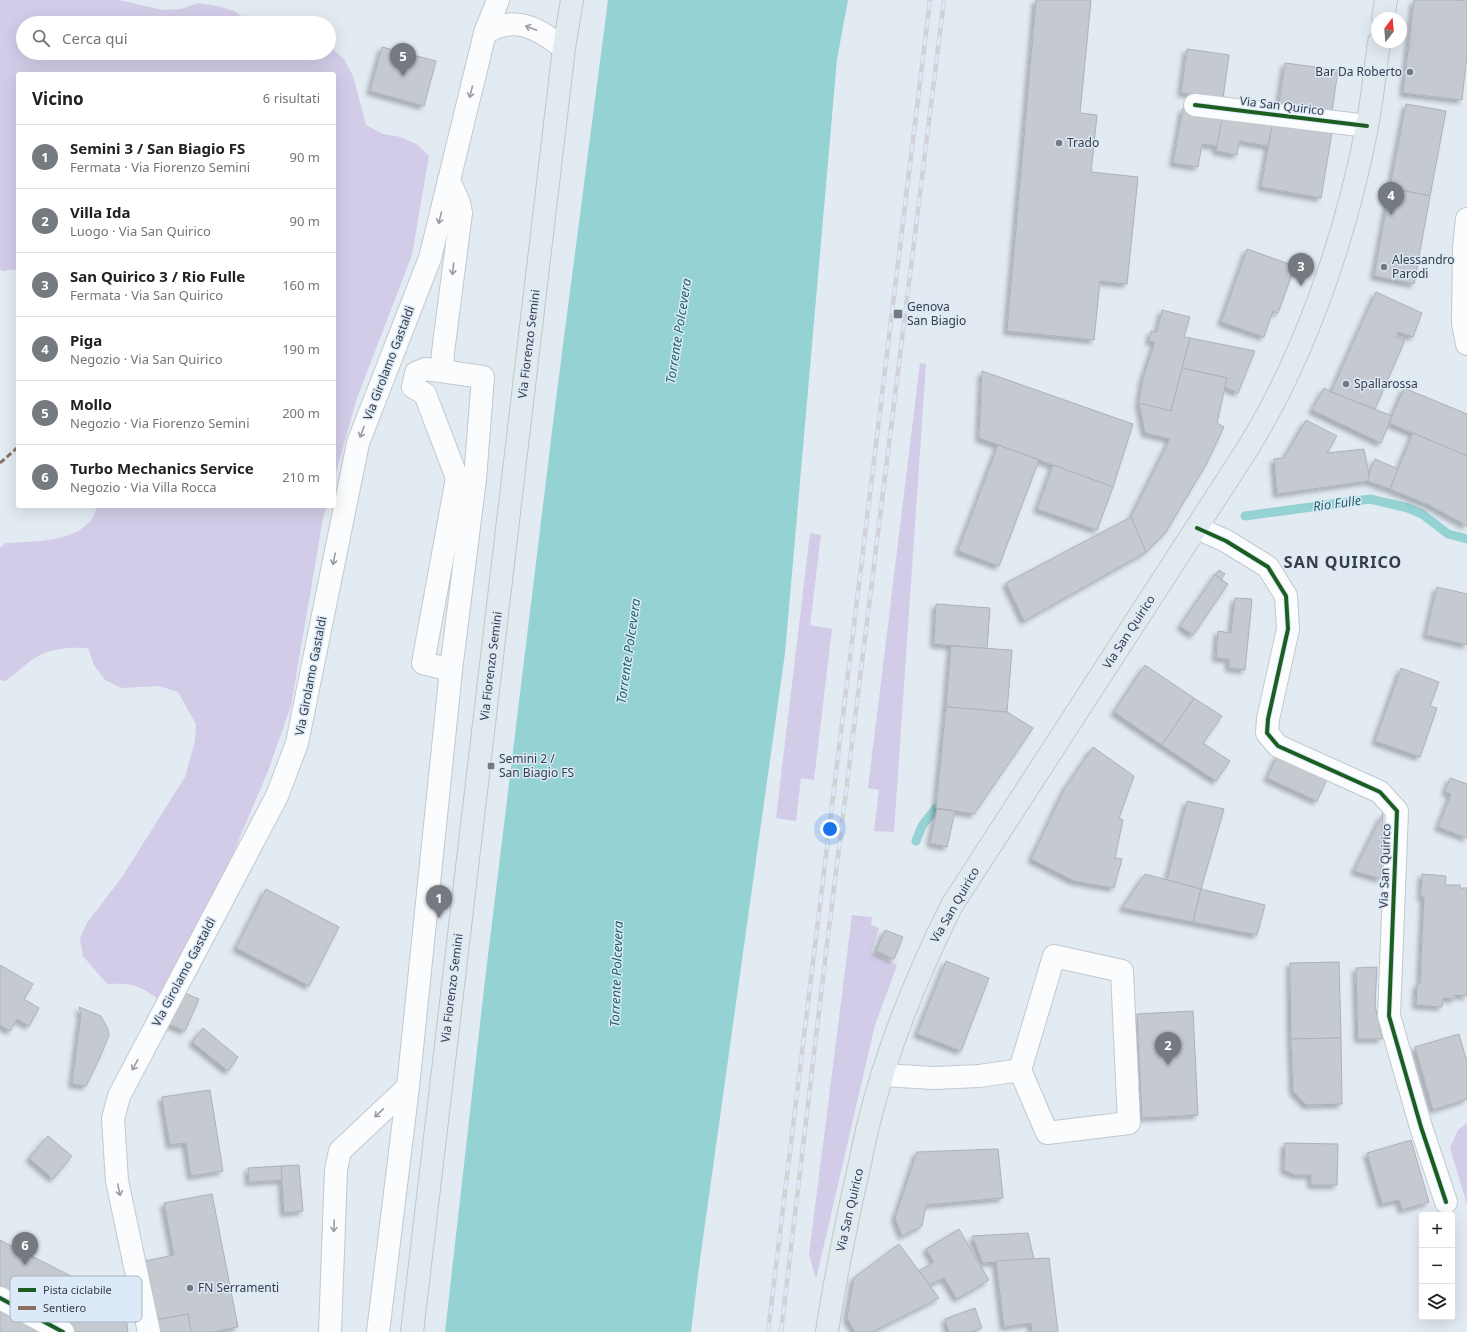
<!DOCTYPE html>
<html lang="it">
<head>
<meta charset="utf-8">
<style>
  :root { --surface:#fff; --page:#f2f2f2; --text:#202124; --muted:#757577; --line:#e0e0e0; --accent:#747a80 }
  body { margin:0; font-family:"Noto Sans",sans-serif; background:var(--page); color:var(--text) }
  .controls { position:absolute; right:12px; bottom:12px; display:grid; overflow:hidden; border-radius:4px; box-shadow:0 4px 16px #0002 }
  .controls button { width:36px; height:36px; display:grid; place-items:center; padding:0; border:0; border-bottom:1px solid var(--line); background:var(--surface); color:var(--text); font:20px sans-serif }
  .compass { position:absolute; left:1371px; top:12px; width:36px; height:36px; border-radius:50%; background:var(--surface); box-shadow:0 4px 16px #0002; rotate:16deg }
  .you { position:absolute; left:830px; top:829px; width:14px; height:14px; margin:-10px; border:3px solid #fff; border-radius:50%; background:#1a73e8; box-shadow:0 0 0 6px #1a73e833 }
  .badge { display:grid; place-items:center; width:26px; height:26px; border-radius:50%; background:var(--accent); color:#fff; font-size:13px; font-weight:700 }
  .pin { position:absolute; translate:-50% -33px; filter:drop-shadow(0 1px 2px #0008) }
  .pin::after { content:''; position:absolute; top:21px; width:14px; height:12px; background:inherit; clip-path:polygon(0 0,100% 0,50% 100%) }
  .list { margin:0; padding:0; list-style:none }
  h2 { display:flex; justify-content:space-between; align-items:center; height:52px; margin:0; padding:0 16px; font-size:17px }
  h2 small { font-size:13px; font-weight:400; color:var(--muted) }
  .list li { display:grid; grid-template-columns:26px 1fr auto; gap:12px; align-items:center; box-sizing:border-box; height:64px; padding:0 16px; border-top:1px solid var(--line) }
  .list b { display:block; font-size:15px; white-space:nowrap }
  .list p { margin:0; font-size:13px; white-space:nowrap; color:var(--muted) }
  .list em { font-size:13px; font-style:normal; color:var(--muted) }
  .icon { flex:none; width:22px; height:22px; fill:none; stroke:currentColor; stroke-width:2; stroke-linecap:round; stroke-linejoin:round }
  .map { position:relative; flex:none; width:1467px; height:1332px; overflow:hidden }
  .search { position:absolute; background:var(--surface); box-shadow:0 4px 16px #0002; left:16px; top:16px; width:320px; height:44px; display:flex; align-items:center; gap:10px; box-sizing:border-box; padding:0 14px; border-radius:22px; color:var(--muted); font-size:15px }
  .panel { position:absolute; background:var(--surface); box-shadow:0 4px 16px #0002; left:16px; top:72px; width:320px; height:436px; border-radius:4px }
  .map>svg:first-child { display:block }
  .green { fill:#d3cce8 }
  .water { fill:#94d2d3 }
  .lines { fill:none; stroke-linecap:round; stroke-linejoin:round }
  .stream { stroke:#94d2d3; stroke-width:9 }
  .building { fill:#c5cad0; stroke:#adb1b8; filter:url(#shadow) }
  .minor-casing { stroke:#c2c8ce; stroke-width:24 }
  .major-casing { stroke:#c2c6ca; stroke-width:24 }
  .minor { stroke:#fbfcfd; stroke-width:22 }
  .major { stroke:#e1eaee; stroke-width:22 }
  .rail-casing { stroke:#d0d2d5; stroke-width:4.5 }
  .rail { stroke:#dce9f8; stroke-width:3; stroke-dasharray:9; stroke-linecap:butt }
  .quiet { stroke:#8d6e63; stroke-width:3; stroke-dasharray:6 3; stroke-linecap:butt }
  .cycleway-casing { stroke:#dce9f8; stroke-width:6 }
  .cycleway { stroke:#1b5e20; stroke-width:4 }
  .oneway { stroke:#9a9ca0 }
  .poi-dot { fill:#747a80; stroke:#dce9f8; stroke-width:1.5 }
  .labels { text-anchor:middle; stroke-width:3; stroke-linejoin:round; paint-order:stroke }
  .poi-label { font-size:12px; fill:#383d43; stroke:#dce9f8; text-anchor:start }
  .street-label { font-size:12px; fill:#383d43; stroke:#dce9f8 }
  .water-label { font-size:13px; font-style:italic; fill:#1d6363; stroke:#dce9f8 }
  .district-label { font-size:16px; font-weight:bold; letter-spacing:1px; fill:#383d43; stroke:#dce9f8 }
  .key { fill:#dce9f8; stroke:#abb5c2; stroke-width:1 }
  .key-label { font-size:11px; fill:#383d43 }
</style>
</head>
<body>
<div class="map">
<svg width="1467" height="1332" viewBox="0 0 1467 1332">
  <defs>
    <filter id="shadow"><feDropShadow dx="-3.5" dy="3.5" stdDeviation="2" flood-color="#0004"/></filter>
  </defs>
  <rect width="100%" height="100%" fill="#e2eaf2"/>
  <g class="green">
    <path d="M 0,0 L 119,0 L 163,10 L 181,9 L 198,3 L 218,6 L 234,11 L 248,20 L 264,23 L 23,23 L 23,53 L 329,53 L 329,46 L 344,59 L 353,76 L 366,125 L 383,134 L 401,137 L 418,145 L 429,156 L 412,255 L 357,398 L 334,480 L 334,74 L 18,74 L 18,269 L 2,271 L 0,269 Z"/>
    <path d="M 920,363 L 926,364 L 894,832 L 874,831 L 879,790 L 868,788 Z"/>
    <path d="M 98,506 L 327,506 L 323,518 L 291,706 L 268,771 L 226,870 L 200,925 L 158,999 C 138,984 131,983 107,984 L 83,956 L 80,938 L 87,923 L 122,877 L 185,777 L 195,741 L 196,724 L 178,692 L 159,686 L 121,688 L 105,680 L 94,665 L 88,648 C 69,647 49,648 33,659 C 23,666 15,675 5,681 L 0,680 L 0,548 L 6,543 C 33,541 73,543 91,520 C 94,516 95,510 98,506 Z"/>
    <path d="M 810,533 L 821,535 L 810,625 L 832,629 L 814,780 L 801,778 L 796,821 L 776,818 Z"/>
    <path d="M 852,915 L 872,917 L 871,925 L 879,928 L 871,953 L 897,965 L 875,1025 L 816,1279 L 809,1255 Z"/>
    <path d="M 1467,1123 L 1467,1204 L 1450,1148 L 1458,1130 Z"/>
  </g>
  <path class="water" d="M 608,0 L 848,0 L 837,59 L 785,653 L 699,1267 L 691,1332 L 445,1332 L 485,980 L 556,399 Z"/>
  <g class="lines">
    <g class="stream">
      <path d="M 1245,516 L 1370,499 L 1408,508 L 1422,514 L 1448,534 L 1467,539"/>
      <path d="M 916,841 L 922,826 L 936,808"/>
    </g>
  </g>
  <g class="building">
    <path d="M 1036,0 L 1091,0 L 1080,113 L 1097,115 L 1091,172 L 1138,177 L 1127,284 L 1100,281 L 1094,340 L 1007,331 Z"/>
    <path d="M 1414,0 L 1456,0 L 1467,1 L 1467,54 L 1462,100 L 1403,93 Z"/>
    <path d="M 382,47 L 436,61 L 424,106 L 370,91 Z"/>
    <path d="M 1187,49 L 1229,55 L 1223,98 L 1181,93 Z"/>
    <path d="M 1285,63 L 1338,70 L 1332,111 L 1279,104 Z"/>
    <path d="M 1406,104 L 1446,111 L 1430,196 L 1390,188 Z"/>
    <path d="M 1183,108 L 1223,115 L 1217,146 L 1202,144 L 1198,167 L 1173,163 Z"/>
    <path d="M 1223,112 L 1273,121 L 1268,146 L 1239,141 L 1237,155 L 1216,151 Z"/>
    <path d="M 1273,121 L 1332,132 L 1321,198 L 1261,187 Z"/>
    <path d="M 1390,188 L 1430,196 L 1414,284 L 1374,276 Z"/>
    <path d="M 1247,249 L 1295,266 L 1278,313 L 1273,311 L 1264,337 L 1221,322 Z"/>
    <path d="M 1376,292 L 1422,313 L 1413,337 L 1398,332 L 1396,337 L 1405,340 L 1375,409 L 1331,392 Z"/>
    <path d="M 1162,310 L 1190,317 L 1184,337 L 1190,338 L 1171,411 L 1139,403 L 1143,378 L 1155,342 L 1149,341 L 1151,331 L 1157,332 Z"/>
    <path d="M 1190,338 L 1255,351 L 1238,393 L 1225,387 L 1227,378 L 1182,368 Z"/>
    <path d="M 1182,368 L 1227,378 L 1217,423 L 1224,427 L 1207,463 L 1166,532 L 1146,552 L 1131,517 L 1170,439 L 1145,433 L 1139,403 L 1171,411 Z"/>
    <path d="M 982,371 L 1133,424 L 1113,487 L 979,438 Z"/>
    <path d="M 1324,388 L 1331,392 L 1392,416 L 1381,443 L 1312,410 Z"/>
    <path d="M 1404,388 L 1467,414 L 1467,456 L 1389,423 Z"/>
    <path d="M 1306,420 L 1337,436 L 1327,453 L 1364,449 L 1369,474 L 1368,481 L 1277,494 L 1274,459 L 1284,458 Z"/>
    <path d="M 1413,433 L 1467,456 L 1467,526 L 1429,505 L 1390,489 Z"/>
    <path d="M 998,445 L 1039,460 L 999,566 L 958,551 Z"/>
    <path d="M 1375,459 L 1398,469 L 1390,489 L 1368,481 L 1369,474 Z"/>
    <path d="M 1053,465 L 1113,487 L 1097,530 L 1037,509 Z"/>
    <path d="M 1131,517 L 1146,552 L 1024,621 L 1006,583 Z"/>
    <path d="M 1219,570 L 1225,574 L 1221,579 L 1215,575 Z"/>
    <path d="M 1215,575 L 1228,584 L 1193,635 L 1180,626 Z"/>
    <path d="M 1437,587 L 1467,594 L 1467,645 L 1426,635 Z"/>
    <path d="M 1235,598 L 1252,599 L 1245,670 L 1229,668 L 1229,659 L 1216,658 L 1218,631 L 1231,633 Z"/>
    <path d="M 936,604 L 990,608 L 987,649 L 934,644 Z"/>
    <path d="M 951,646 L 1012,650 L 1007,712 L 946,707 Z"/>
    <path d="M 1145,665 L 1194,698 L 1162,745 L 1114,712 Z"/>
    <path d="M 1401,668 L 1439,682 L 1430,706 L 1437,708 L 1420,757 L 1375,741 Z"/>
    <path d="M 1194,698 L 1222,716 L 1203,743 L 1230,761 L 1216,781 L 1162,745 Z"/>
    <path d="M 946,707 L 1007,712 L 1033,728 L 974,814 L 936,808 Z"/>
    <path d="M 1093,747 L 1134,776 L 1119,818 L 1123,820 L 1115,858 L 1122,859 L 1114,888 L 1074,881 L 1031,859 L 1065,788 Z"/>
    <path d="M 1278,754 L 1327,779 L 1317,801 L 1267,778 Z"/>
    <path d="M 1450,778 L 1467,784 L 1467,838 L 1438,827 L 1451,794 L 1445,792 Z"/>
    <path d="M 1187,801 L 1224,809 L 1201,889 L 1167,880 Z"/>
    <path d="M 937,809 L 955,811 L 947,847 L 930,843 Z"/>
    <path d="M 1383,813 L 1381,879 L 1354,871 Z"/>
    <path d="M 1145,874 L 1201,889 L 1193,922 L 1122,908 Z"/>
    <path d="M 1422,874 L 1446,876 L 1445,885 L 1460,885 L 1460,888 L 1467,888 L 1467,996 L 1455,995 L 1455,999 L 1443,998 L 1442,1007 L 1416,1005 L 1417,984 L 1420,984 L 1424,897 L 1421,897 Z"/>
    <path d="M 266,889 L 339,927 L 309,986 L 236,948 Z"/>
    <path d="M 1201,889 L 1265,905 L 1257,935 L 1193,922 Z"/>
    <path d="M 885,930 L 903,937 L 894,959 L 876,951 Z"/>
    <path d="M 946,961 L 989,978 L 961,1051 L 917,1034 Z"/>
    <path d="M 1339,962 L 1341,1038 L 1291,1039 L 1290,963 Z"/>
    <path d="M 0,965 L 33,984 L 24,999 L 39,1008 L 29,1026 L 17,1019 L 10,1031 L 0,1025 Z"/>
    <path d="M 1377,967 L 1375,1005 L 1382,1039 L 1358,1039 L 1356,968 Z"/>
    <path d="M 182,992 L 199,999 L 185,1031 L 168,1024 Z"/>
    <path d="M 79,1007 L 101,1016 L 108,1029 L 109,1035 L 100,1057 L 86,1086 L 72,1084 L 81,1014 Z"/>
    <path d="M 1193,1011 L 1198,1115 L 1142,1118 L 1137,1014 Z"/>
    <path d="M 203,1028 L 238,1057 L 228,1071 L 192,1042 Z"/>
    <path d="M 1459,1034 L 1467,1062 L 1467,1099 L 1433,1110 L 1415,1047 Z"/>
    <path d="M 1341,1038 L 1342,1104 L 1306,1105 L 1293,1091 L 1291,1039 Z"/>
    <path d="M 210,1090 L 223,1171 L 191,1176 L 186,1143 L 170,1145 L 162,1097 Z"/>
    <path d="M 48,1136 L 72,1156 L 53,1179 L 29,1158 Z"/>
    <path d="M 1411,1140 L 1429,1202 L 1402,1210 L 1399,1200 L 1382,1204 L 1367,1153 Z"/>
    <path d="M 1285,1143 L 1338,1144 L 1337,1185 L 1311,1185 L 1311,1175 L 1295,1175 L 1284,1170 Z"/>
    <path d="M 998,1149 L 1003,1198 L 926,1205 L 922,1226 L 902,1236 L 895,1218 L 917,1152 Z"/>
    <path d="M 299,1165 L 303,1211 L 284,1213 L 281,1166 Z"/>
    <path d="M 281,1166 L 282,1180 L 249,1182 L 248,1168 Z"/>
    <path d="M 212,1194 L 238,1327 L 213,1332 L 191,1332 L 188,1314 L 156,1320 L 145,1261 L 174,1255 L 164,1203 Z"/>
    <path d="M 959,1229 L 989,1280 L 957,1299 L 944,1278 L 930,1285 L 919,1271 L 934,1262 L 926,1249 Z"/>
    <path d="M 1028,1233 L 1034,1259 L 983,1263 L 972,1236 Z"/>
    <path d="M 0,1240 L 124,1303 L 128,1332 L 76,1332 L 0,1291 Z"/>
    <path d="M 899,1244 L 939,1298 L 872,1332 L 855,1332 L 847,1318 L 854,1278 Z"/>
    <path d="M 1049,1258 L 1058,1332 L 1032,1332 L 1031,1323 L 1004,1327 L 996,1261 Z"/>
    <path d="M 0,1303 L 53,1332 L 0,1332 Z"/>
    <path d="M 975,1308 L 982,1328 L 971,1332 L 949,1332 L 945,1319 Z"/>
    <path d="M 188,1314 L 191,1332 L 158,1332 L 156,1320 Z"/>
  </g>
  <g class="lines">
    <defs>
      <g id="minor">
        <path d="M 485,33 C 491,30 499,26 505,25 C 528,21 547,36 564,48"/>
        <path d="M 1195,105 L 1367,126"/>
        <path d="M 1467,219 L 1464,248 L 1463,323 L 1467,344"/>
        <path d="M 426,369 L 483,377 L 475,479 L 451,670 L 423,663 L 457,478 L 425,394 L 413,387 L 416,373 Z"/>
        <path d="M 442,371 L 443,352 L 461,213 L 459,203 L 449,180"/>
        <path d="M 1197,528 L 1226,541 L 1268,567 L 1286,596 L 1288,629 L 1268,719 L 1267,733 L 1278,746 L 1380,792 L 1397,811 L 1389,1016 L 1421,1127 L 1446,1202"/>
        <path d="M 1054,956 L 1122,971 L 1129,1123 L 1047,1133 L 1020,1070 Z"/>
        <path d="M 882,1075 L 934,1078 L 979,1076 L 1020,1070"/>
        <path d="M 0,1298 L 63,1332"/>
        <path d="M 149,1332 L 117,1181 L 113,1119 L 119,1096 L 277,796 L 297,743 L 358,443 L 430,258 L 485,33 L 498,0"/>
        <path d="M 330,1332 L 336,1170 L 340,1151 L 408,1087"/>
        <path d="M 378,1332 L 408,1087 L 451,670"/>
      </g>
      <g id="major">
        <path d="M 1383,18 L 1386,0"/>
        <path d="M 412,1332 L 564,48 L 572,0"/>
        <path d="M 827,1332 C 834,1284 844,1236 854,1189 C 860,1165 864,1141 870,1118 C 889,1044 918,973 952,905 L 1248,448 C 1305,355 1345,239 1366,132 C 1372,102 1375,72 1379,42"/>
      </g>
    </defs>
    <use href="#minor" class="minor-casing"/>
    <use href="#major" class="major-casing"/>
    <use href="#minor" class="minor"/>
    <use href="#major" class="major"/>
    <defs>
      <g id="rail">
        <path d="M 768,1332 L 930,0"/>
        <path d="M 781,1332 L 825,961 L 944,0"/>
      </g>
    </defs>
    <use href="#rail" class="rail-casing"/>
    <use href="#rail" class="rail"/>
    <path class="quiet" d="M 0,463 L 18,447"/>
    <defs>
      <g id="cycleway">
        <path d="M 1195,105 L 1367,126"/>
        <path d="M 1197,528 L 1226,541 L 1268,567 L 1286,596 L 1288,629 L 1268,719 L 1267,733 L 1278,746 L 1380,792 L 1397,811 L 1389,1016 L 1421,1127 L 1446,1202"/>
        <path d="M 0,1298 L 63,1332"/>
      </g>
    </defs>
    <use href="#cycleway" class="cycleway-casing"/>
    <use href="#cycleway" class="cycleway"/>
  </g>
  <defs><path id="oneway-shaft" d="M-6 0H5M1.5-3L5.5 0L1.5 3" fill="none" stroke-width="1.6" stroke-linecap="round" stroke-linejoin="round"/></defs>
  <g class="oneway">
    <use href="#oneway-shaft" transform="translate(531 28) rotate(-159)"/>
    <use href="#oneway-shaft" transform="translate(471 92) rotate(104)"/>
    <use href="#oneway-shaft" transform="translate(440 218) rotate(104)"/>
    <use href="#oneway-shaft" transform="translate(453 269) rotate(97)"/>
    <use href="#oneway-shaft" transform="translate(362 432) rotate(111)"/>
    <use href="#oneway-shaft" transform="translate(334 559) rotate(101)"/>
    <use href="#oneway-shaft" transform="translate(135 1065) rotate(118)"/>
    <use href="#oneway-shaft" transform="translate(379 1113) rotate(137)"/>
    <use href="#oneway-shaft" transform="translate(119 1190) rotate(78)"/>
    <use href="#oneway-shaft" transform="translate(334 1226) rotate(92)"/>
  </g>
  <g class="poi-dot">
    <circle cx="1410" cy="72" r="4"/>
    <circle cx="1059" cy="143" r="4"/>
    <circle cx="1384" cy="267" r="4"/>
    <rect x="893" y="309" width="10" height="10" rx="2"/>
    <circle cx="1346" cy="384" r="4"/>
    <rect x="487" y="762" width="8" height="8" rx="2"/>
    <circle cx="190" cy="1288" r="4"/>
  </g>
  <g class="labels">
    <g class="poi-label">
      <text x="1402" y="76" text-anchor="end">Bar Da Roberto</text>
      <text x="1067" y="147">Trado</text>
      <text x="1392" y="264">Alessandro<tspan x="1392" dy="14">Parodi</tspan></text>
      <text x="907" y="311">Genova<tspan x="907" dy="14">San Biagio</tspan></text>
      <text x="1354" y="388">Spallarossa</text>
      <text x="499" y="763">Semini 2 /<tspan x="499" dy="14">San Biagio FS</tspan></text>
      <text x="198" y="1292">FN Serramenti</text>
    </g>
    <g class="street-label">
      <text transform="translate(1282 106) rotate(7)" y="4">Via San Quirico</text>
      <text transform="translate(529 344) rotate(-83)" y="4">Via Fiorenzo Semini</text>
      <text transform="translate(389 363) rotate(-69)" y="4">Via Girolamo Gastaldi</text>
      <text transform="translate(1129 632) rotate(-57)" y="4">Via San Quirico</text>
      <text transform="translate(491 666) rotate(-83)" y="4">Via Fiorenzo Semini</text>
      <text transform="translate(311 676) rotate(-79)" y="4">Via Girolamo Gastaldi</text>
      <text transform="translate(1385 866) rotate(-88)" y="4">Via San Quirico</text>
      <text transform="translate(955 905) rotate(-60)" y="4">Via San Quirico</text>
      <text transform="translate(184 972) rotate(-62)" y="4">Via Girolamo Gastaldi</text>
      <text transform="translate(452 988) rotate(-83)" y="4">Via Fiorenzo Semini</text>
      <text transform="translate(850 1210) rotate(-77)" y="4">Via San Quirico</text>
    </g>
    <g class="water-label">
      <text transform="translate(678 331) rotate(-81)" y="5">Torrente Polcevera</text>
      <text transform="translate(1337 503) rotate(-8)" y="5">Rio Fulle</text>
      <text transform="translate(628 651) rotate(-82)" y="5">Torrente Polcevera</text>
      <text transform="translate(616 974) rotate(-88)" y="5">Torrente Polcevera</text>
    </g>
    <g class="district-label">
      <text x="1343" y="568">SAN QUIRICO</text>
    </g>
  </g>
  <rect x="10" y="1276" width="132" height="46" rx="6" class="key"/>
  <rect x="18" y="1288" width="18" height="4" fill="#1b5e20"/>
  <rect x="18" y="1306" width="18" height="4" fill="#8d6e63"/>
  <g class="key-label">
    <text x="43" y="1294">Pista ciclabile</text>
    <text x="43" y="1312">Sentiero</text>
  </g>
</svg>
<div class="controls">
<button>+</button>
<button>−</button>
<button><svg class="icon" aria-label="layers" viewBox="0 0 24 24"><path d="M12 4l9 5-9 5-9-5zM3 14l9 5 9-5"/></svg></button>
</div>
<svg class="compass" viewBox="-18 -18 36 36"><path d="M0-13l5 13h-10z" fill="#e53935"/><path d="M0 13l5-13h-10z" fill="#757577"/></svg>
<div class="you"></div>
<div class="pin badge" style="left:439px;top:918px">1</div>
<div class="pin badge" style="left:1168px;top:1065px">2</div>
<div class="pin badge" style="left:1301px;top:286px">3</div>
<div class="pin badge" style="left:1391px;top:215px">4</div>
<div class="pin badge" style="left:403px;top:76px">5</div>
<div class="pin badge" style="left:25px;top:1265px">6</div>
<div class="search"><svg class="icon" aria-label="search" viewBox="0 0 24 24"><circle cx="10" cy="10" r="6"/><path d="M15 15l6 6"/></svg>Cerca qui</div>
<section class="panel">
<h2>Vicino<small>6 risultati</small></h2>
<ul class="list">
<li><span class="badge">1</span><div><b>Semini 3 / San Biagio FS</b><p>Fermata · Via Fiorenzo Semini</p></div><em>90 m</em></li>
<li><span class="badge">2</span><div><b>Villa Ida</b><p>Luogo · Via San Quirico</p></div><em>90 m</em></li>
<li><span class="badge">3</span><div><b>San Quirico 3 / Rio Fulle</b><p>Fermata · Via San Quirico</p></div><em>160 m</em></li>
<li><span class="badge">4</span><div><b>Piga</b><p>Negozio · Via San Quirico</p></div><em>190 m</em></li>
<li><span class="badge">5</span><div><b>Mollo</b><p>Negozio · Via Fiorenzo Semini</p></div><em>200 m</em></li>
<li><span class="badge">6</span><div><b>Turbo Mechanics Service</b><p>Negozio · Via Villa Rocca</p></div><em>210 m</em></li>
</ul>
</section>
</div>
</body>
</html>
